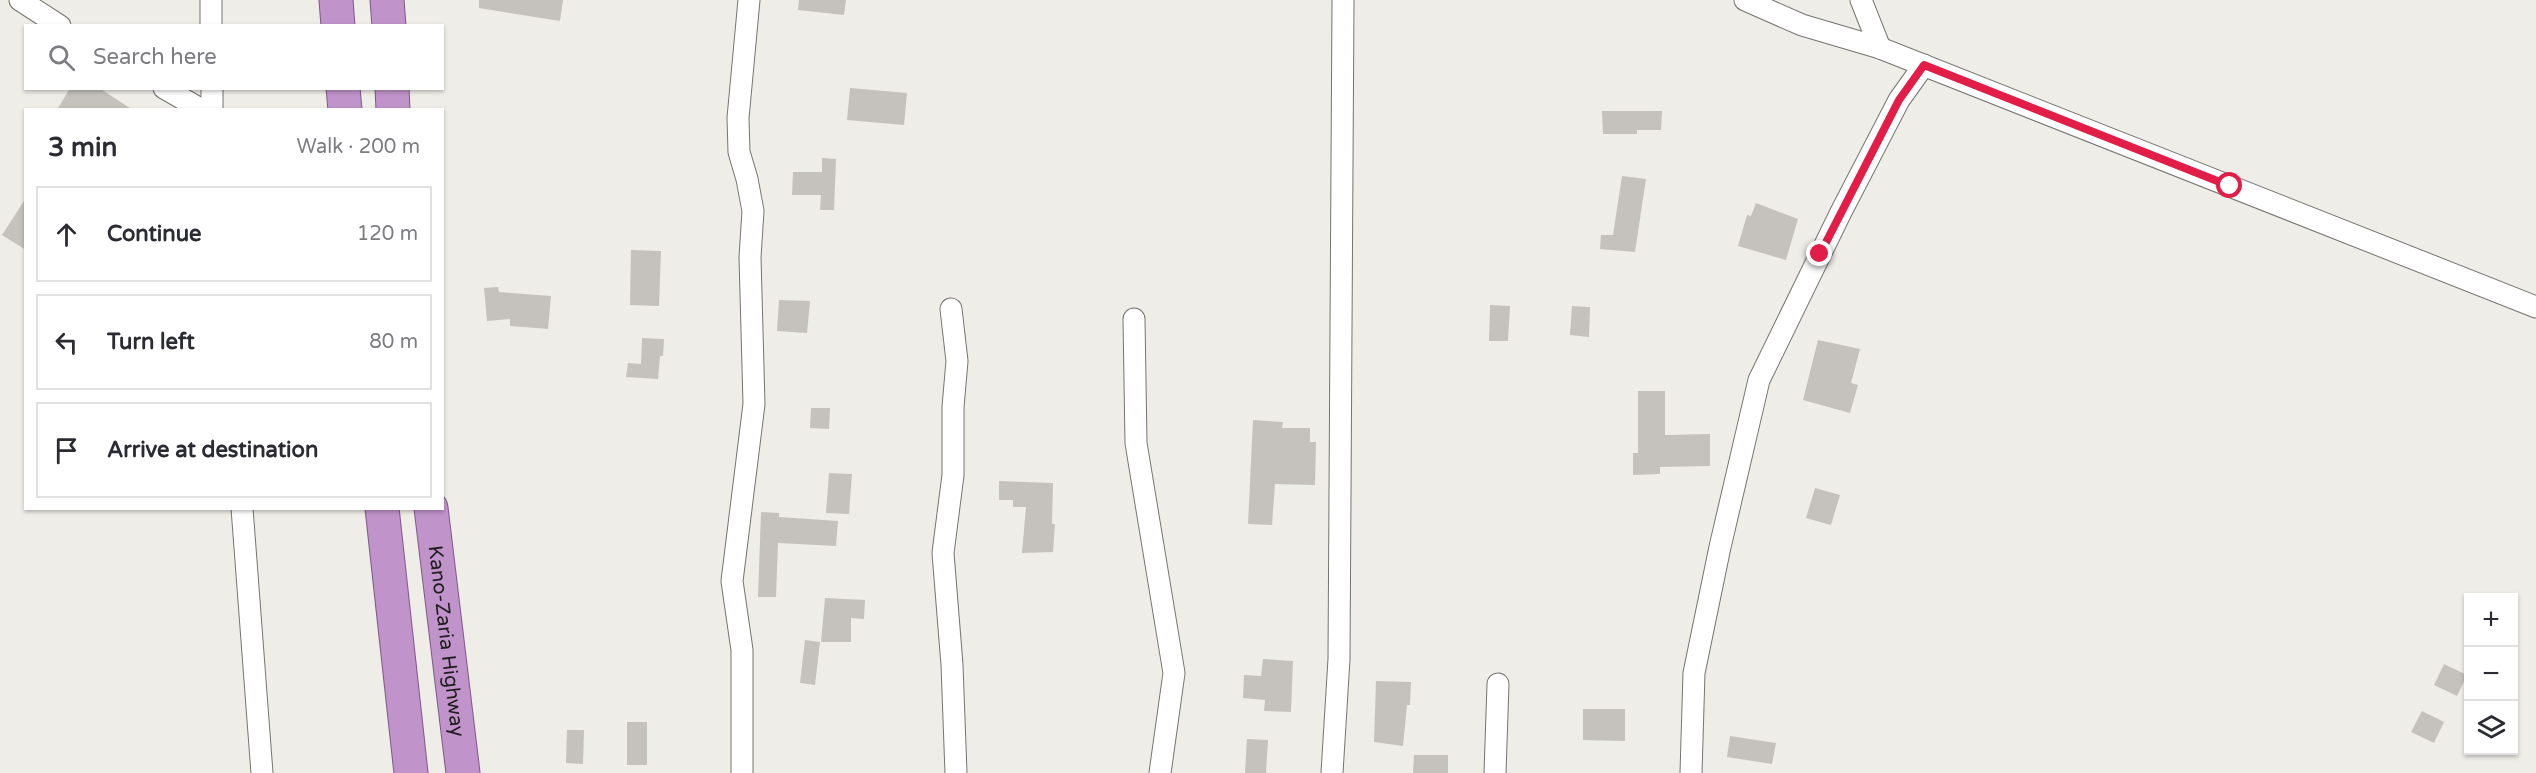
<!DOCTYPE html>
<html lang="en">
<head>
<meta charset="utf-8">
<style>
  :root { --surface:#fff; --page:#f7f7f7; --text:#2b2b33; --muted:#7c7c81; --line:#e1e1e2 }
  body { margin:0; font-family:"Varela Round",sans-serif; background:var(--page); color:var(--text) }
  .controls { position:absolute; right:18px; bottom:18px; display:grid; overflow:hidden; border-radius:0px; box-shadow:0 2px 4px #0004 }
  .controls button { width:54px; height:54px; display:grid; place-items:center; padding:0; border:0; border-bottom:2px solid var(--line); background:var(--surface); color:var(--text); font:30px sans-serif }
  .stop { position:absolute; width:18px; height:18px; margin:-14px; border:4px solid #e11d48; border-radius:50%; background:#fff }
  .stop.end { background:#e11d48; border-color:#fff; box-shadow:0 2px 6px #0008 }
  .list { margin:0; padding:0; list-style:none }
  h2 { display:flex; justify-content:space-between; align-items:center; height:78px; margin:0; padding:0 24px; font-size:26px }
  h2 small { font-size:20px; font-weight:400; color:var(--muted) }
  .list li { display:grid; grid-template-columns:39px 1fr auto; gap:18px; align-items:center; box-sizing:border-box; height:96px; margin:0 12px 12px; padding:0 12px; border:2px solid var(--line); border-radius:0px }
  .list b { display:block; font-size:22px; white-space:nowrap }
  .list em { font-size:20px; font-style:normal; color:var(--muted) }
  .icon { flex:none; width:33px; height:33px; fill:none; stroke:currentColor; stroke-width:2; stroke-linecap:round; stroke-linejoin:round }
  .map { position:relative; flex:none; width:2536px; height:773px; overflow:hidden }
  .search { position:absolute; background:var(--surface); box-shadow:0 2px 4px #0004; left:24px; top:24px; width:420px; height:66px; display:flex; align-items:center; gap:15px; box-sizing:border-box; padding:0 21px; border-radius:0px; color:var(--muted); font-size:22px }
  .panel { position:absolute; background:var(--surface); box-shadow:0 2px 4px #0004; left:24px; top:108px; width:420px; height:402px; border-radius:0px }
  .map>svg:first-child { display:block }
  .building { fill:#c5c2be }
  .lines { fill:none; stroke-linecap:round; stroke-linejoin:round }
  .minor-casing { stroke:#767470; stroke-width:23 }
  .trunk-casing { stroke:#7e5884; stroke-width:35 }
  .minor { stroke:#fff; stroke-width:21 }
  .trunk { stroke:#c093ca; stroke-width:33 }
  .route { stroke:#e11d48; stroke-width:8 }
  .labels { text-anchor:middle; stroke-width:4.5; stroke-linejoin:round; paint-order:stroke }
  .street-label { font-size:20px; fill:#1f1e1d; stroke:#fdfaf6 }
</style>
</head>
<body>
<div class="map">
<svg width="2536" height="773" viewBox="0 0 2536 773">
  <rect width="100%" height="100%" fill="#efede8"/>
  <g class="building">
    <path d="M 479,0 L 563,0 L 560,21 L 479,8 Z"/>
    <path d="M 799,0 L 846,0 L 844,15 L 798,10 Z"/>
    <path d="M 70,88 L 99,88 L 133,110 L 57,110 Z"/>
    <path d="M 850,88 L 907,93 L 904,125 L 847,120 Z"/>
    <path d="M 1602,111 L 1662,111 L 1661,130 L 1637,130 L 1637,134 L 1603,134 Z"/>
    <path d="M 822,158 L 836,159 L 834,210 L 820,210 L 821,195 L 792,195 L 793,172 L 822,172 Z"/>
    <path d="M 1622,176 L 1646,179 L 1635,252 L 1600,249 L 1601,235 L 1613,235 Z"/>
    <path d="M 26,198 L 26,250 L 2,235 Z"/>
    <path d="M 1756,203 L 1798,219 L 1786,260 L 1738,246 L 1747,215 L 1751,216 Z"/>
    <path d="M 631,250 L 661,251 L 659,306 L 630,305 Z"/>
    <path d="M 498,287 L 499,292 L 551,296 L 548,329 L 510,326 L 510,319 L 487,321 L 484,288 Z"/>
    <path d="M 779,300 L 810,301 L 807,333 L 777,331 Z"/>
    <path d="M 1490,305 L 1510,306 L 1508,341 L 1489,341 Z"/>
    <path d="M 1572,306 L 1590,307 L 1589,337 L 1570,335 Z"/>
    <path d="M 642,338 L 664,339 L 663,356 L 660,356 L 658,379 L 626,377 L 628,363 L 641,364 Z"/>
    <path d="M 1818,340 L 1860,349 L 1851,383 L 1858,385 L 1850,413 L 1803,400 Z"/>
    <path d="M 1638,391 L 1665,391 L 1665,435 L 1710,434 L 1710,466 L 1660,467 L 1660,474 L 1633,475 L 1633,453 L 1638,453 Z"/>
    <path d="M 811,408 L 830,408 L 829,429 L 810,428 Z"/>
    <path d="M 1253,420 L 1283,422 L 1282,428 L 1310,428 L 1310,442 L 1316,442 L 1315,485 L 1275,484 L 1272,525 L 1248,524 Z"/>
    <path d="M 829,473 L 852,474 L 849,514 L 826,513 Z"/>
    <path d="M 999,481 L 1053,483 L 1052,524 L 1055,524 L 1053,552 L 1022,553 L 1026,507 L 1013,507 L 1013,500 L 999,500 Z"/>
    <path d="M 1815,488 L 1840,495 L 1831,525 L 1806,518 Z"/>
    <path d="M 761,512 L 779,513 L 779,517 L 838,521 L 836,546 L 778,543 L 776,597 L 758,597 Z"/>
    <path d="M 825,598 L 865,600 L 864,619 L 851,618 L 851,642 L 821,642 Z"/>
    <path d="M 805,640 L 820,642 L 815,685 L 800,683 Z"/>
    <path d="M 1263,659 L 1293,661 L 1291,712 L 1264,711 L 1265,700 L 1243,698 L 1244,675 L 1261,676 Z"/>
    <path d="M 2444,664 L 2467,675 L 2457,696 L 2434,685 Z"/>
    <path d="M 1376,681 L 1411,682 L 1410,705 L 1407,705 L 1403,746 L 1374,742 Z"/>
    <path d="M 1583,709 L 1625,709 L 1625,741 L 1583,740 Z"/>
    <path d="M 2422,711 L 2444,722 L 2434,743 L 2411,732 Z"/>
    <rect x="627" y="722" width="20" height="43"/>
    <path d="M 567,730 L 584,730 L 583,764 L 566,763 Z"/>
    <path d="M 1730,736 L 1776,743 L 1772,764 L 1727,757 Z"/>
    <path d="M 1247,739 L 1268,740 L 1266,773 L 1245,773 Z"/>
    <path d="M 1414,755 L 1448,755 L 1448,773 L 1413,773 Z"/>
  </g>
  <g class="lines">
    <defs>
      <g id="minor">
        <path d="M 20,0 L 60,26"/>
        <path d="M 211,0 L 211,26"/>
        <path d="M 1745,0 L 1802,25 L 1880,48 L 2536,307"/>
        <path d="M 1861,0 L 1880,48"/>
        <path d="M 164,88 L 202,110"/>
        <path d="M 212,88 L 212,110"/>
        <path d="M 951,309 L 957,361 L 953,407 L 953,475 L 943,553 L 952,665 L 956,773"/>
        <path d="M 1134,319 L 1136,443 L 1174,673 L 1160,773"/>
        <path d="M 242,508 L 262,773"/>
        <path d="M 742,773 L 742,650 L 732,581 L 754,404 L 750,257 L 753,211 L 747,179 L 739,152 L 738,118 L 749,0"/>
        <path d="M 1332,773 L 1339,659 L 1343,0"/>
        <path d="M 1495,773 L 1498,684"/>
        <path d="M 1691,773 L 1694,673 L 1720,547 L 1759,380 L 1841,212 L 1899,100 L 1924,65"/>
      </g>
      <g id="trunk">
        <path d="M 336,0 L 338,26"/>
        <path d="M 387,0 L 389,26"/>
        <path d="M 343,88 L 345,110"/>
        <path d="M 392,88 L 393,110"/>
        <path d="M 382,508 L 411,773"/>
        <path id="s1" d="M 431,508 L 463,773"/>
      </g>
    </defs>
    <use href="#minor" class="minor-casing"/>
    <use href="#trunk" class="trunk-casing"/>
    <use href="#minor" class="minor"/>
    <use href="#trunk" class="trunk"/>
  </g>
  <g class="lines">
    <path class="route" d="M 1820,254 L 1899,100 L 1924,65 L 2230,186"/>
  </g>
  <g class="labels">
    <g class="street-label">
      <text dy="7" stroke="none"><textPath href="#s1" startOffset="134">Kano-Zaria Highway</textPath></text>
    </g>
  </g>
</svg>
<div class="controls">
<button>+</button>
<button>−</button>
<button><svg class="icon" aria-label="layers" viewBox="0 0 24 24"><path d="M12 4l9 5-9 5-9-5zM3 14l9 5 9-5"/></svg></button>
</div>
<div class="stop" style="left:2230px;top:186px"></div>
<div class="stop end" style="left:1820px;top:254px"></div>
<div class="search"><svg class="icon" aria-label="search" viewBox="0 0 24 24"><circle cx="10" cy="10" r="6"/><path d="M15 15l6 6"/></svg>Search here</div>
<section class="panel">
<h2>3 min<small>Walk · 200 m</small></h2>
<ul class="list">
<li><svg class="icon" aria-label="ahead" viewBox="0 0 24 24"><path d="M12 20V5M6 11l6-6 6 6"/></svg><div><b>Continue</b></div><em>120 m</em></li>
<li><svg class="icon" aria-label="left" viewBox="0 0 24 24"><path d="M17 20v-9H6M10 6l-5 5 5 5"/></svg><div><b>Turn left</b></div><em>80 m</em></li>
<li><svg class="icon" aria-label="arrive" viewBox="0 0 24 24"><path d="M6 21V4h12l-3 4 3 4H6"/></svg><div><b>Arrive at destination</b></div></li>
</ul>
</section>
</div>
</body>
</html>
